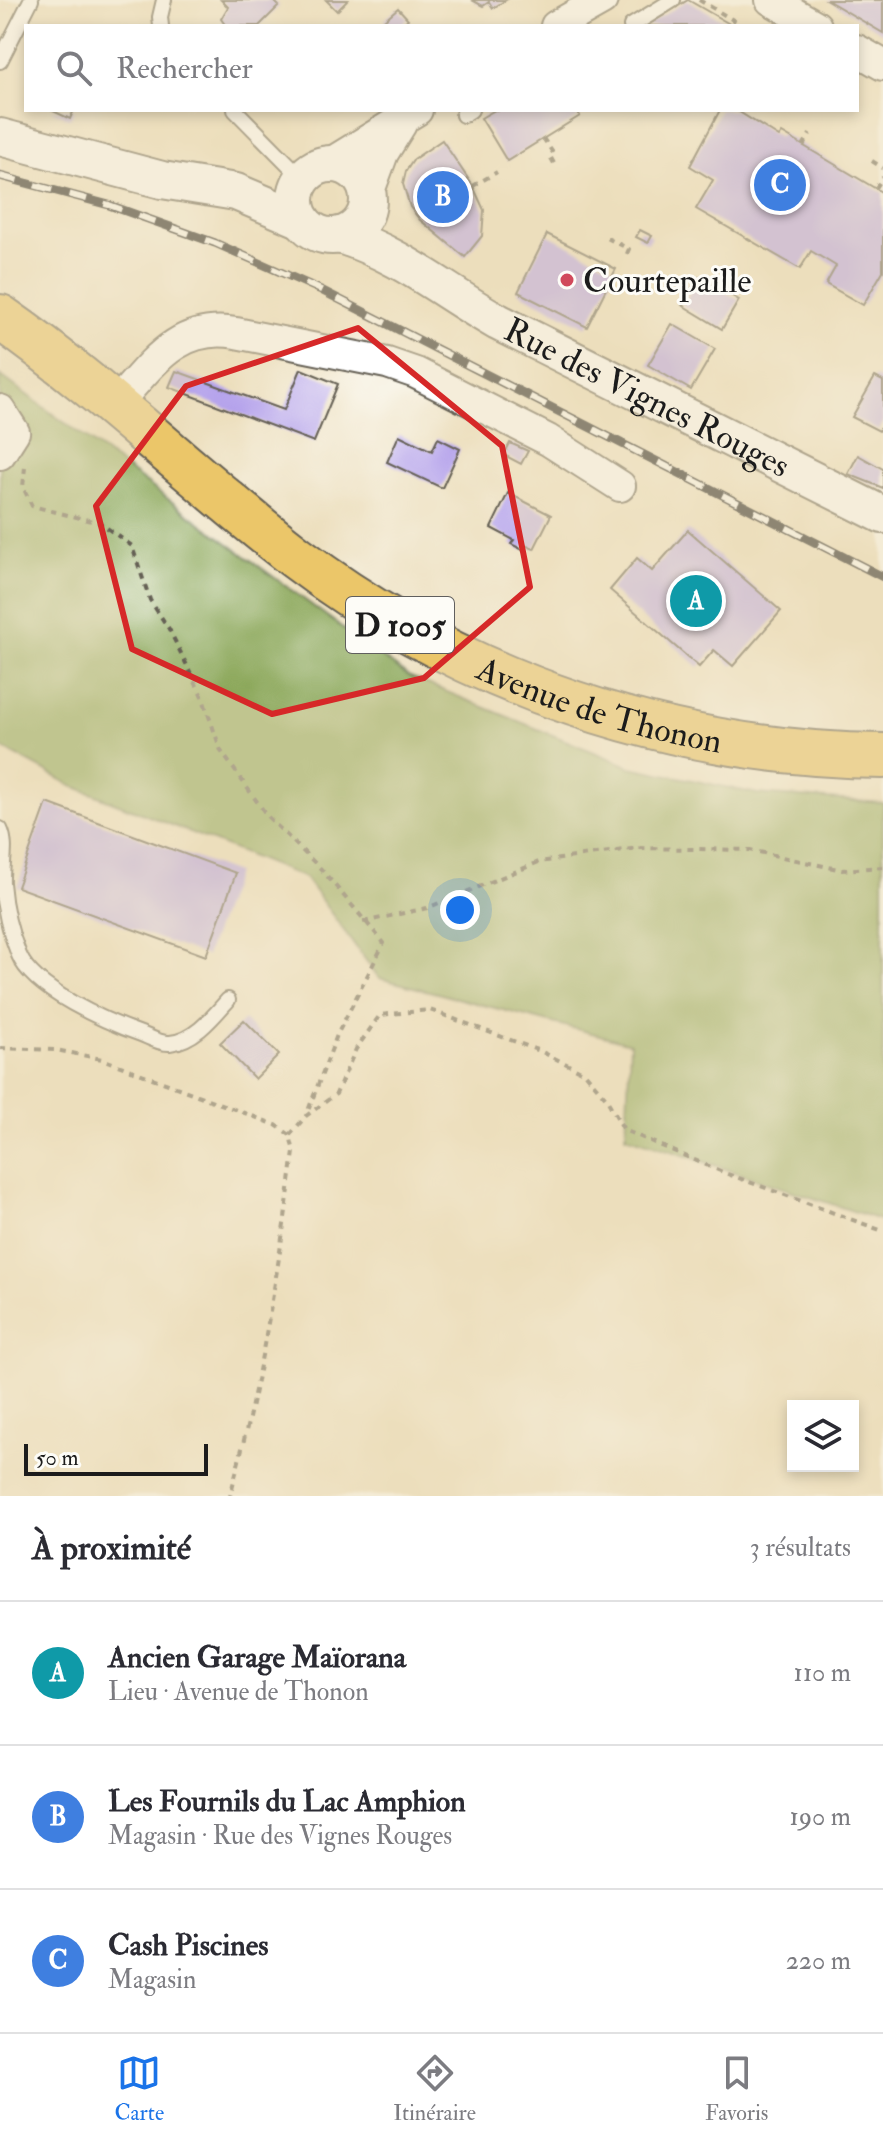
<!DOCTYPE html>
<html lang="fr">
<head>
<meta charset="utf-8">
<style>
  :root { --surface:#fff; --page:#f7f7f7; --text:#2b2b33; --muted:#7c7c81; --line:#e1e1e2; --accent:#1a73e8 }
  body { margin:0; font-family:"IM FELL Double Pica",serif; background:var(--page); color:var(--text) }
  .controls { position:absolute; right:24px; bottom:24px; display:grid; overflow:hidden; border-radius:0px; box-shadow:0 4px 12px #0003 }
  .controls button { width:72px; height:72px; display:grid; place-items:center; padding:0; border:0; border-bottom:2px solid var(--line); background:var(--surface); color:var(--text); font:40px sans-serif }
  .scale { position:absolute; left:24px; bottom:20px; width:184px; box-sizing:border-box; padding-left:8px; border:4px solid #1c1c1c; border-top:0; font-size:22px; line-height:28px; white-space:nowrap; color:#1c1c1c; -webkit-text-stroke:6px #fdfcf7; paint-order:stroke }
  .you { position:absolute; left:460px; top:910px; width:28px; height:28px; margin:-20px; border:6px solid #fff; border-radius:50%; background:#1a73e8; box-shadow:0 0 0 12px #1a73e833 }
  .badge { display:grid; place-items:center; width:52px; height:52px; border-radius:50%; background:var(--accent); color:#fff; font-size:26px; font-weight:700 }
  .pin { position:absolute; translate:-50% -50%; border:4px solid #fff; box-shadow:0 2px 8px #0006 }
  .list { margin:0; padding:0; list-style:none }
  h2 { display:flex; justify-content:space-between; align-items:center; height:104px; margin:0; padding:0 32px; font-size:34px }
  h2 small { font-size:26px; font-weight:400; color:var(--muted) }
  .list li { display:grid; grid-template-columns:52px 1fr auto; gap:24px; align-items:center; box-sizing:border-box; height:144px; padding:0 32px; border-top:2px solid var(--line) }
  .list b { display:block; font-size:30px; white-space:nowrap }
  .list p { margin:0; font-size:26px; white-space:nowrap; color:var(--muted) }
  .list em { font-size:26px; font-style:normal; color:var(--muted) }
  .icon { flex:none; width:44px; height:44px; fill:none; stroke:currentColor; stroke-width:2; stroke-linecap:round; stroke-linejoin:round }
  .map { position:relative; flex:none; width:883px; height:1496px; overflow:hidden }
  .search { position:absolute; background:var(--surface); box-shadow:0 4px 12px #0003; left:24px; right:24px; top:24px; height:88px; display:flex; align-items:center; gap:20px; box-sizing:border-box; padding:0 28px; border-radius:0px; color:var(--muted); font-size:30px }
  .sheet { height:536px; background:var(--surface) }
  nav { display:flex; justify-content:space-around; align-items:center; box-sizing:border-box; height:112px; border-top:2px solid var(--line); background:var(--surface); font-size:22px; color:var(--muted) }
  nav a { display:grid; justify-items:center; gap:4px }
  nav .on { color:var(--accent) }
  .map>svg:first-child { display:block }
  .forest { fill:#8ba75a; stroke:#54623b; stroke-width:2 }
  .building { fill:#b3a0eb }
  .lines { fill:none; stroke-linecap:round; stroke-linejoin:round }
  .service-casing { stroke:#656054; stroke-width:18 }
  .minor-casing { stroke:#656054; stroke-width:34 }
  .tertiary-casing { stroke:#656054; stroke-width:40 }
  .primary-casing { stroke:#656054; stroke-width:48 }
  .path { stroke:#656054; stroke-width:4; stroke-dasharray:6 6; stroke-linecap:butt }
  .service { stroke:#fff; stroke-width:14 }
  .minor { stroke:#fff; stroke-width:30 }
  .tertiary { stroke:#fff; stroke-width:36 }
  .primary { stroke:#ebc669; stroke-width:44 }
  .rail-casing { stroke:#1c1c1c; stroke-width:9 }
  .rail { stroke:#fdfcf7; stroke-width:6; stroke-dasharray:18; stroke-linecap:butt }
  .marked { fill:none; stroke:#d62828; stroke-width:6; stroke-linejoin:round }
  .poi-dot { fill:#d1495b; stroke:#fdfcf7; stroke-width:3 }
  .labels { text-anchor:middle; stroke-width:6; stroke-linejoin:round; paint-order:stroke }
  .shield { fill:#fdfcf7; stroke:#605f5e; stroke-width:2 }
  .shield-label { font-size:32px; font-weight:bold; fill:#1c1c1c }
  .poi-label { font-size:34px; fill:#1c1c1c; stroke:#fdfcf7; text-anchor:start }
  .street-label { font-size:34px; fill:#1c1c1c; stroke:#fdfcf7 }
</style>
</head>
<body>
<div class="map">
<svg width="883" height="1496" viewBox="0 0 883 1496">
  <rect width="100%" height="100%" fill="#fdfcf7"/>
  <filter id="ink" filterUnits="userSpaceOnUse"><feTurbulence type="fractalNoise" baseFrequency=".0125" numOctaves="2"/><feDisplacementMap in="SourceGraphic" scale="16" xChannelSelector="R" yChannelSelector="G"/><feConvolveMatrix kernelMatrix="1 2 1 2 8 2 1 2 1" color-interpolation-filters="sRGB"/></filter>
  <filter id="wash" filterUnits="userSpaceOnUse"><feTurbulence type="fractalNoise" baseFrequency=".006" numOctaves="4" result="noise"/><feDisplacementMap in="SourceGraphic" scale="32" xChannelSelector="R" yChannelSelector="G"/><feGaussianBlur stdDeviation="1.8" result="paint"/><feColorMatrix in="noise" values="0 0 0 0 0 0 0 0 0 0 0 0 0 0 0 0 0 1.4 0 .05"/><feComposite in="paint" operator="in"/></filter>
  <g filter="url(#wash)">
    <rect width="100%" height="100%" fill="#ecdebc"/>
    <path class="forest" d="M 0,375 L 408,676 L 631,767 L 758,794 L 883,803 L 883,1221 L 626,1136 L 630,1043 L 379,978 L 305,878 L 73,786 L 0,747 Z"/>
    <g id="blocks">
      <g class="building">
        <path d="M 221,0 L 273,0 L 279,6 L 259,26 L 226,26 L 221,19 L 228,7 Z"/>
        <path d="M 326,0 L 348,0 L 337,11 Z"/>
        <path d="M 472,0 L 506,0 L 493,8 L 489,2 L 483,6 Z"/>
        <path d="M 688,0 L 733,26 L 646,26 Z"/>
        <path d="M 827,0 L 883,0 L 883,33 Z"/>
        <path d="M 398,8 L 408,19 L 400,26 L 390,26 L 384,20 Z"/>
        <path d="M 51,110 L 74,110 L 70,119 Z"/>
        <path d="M 495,110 L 577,110 L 580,116 L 507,161 L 481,118 Z"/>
        <path d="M 720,110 L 736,110 L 779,137 L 782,133 L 883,193 L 883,271 L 863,305 L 826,284 L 836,266 L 811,251 L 800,269 L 696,209 L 713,180 L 690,166 Z"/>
        <path d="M 442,140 L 473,186 L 484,210 L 482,236 L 465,257 L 420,220 L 410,207 L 403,184 L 406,171 L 414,159 Z"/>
        <path d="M 640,230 L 652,236 L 648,243 L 636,237 Z"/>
        <path d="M 547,234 L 616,269 L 587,327 L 518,292 Z"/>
        <path d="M 699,277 L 739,300 L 722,329 L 682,305 Z"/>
        <path d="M 672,324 L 715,349 L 691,390 L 648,365 Z"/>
        <path d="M 301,369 L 338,384 L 314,442 L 169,387 L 176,371 L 284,410 Z"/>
        <path d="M 875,377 L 883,381 L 883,423 L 879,431 L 852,417 Z"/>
        <path d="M 399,435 L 432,451 L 438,438 L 460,449 L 442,488 L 387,462 Z"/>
        <path d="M 510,443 L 528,451 L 521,464 L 504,455 Z"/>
        <path d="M 858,455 L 883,469 L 883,488 L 848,474 Z"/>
        <path d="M 508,493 L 551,515 L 534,549 L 525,545 L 523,550 L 511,544 L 514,540 L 491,528 Z"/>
        <path d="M 688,530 L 781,611 L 733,666 L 714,650 L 699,667 L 610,590 L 637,558 L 652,571 Z"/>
        <path d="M 47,803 L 236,873 L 206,956 L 17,887 Z"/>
        <path d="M 244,1020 L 279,1055 L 255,1079 L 220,1043 Z"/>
      </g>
    </g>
  </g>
  <g filter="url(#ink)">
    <use href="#blocks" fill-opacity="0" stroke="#656054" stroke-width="2"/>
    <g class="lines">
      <defs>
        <g id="service">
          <path d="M 161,26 L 160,17 L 164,0"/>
          <path d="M 631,26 L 673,0"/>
          <path d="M 0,61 L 31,0"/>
          <path d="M 235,110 L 303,179"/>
          <path d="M 463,115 L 471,110"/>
          <path d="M 0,829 C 8,845 1,866 2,883 C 4,908 10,933 19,955 C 33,990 107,1022 141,1034 C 149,1037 161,1044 170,1043 C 194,1041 213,1017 228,1000"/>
        </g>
        <g id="minor">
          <path d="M 771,0 L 816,26"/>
          <path d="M 556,26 L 602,0"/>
          <path d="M 857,50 L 883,65"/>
          <path d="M 329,164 L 417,110"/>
          <path d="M 368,194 L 383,153 L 401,124"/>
          <path d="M 115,405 C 151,366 176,323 236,333 L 387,363 L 416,373 L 548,440 L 620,486"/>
          <path d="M 0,410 L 14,432 L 0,454"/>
        </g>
        <g id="tertiary">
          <path d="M 0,137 L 162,180 L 236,192 L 302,220"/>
          <circle cx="332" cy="200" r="36"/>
          <path id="s1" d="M 340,235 C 402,255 443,291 498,322 L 883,515"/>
        </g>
        <g id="primary">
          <path id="s2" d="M 0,317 C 105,390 195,480 296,557 C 464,684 673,754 883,756"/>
        </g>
      </defs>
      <use href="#service" class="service-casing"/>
      <use href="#minor" class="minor-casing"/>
      <use href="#tertiary" class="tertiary-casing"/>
      <use href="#primary" class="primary-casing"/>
      <g class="path">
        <path d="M 699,0 L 740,24 L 739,26"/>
        <path d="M 543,138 L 555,156"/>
        <path d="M 803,146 L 810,134"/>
        <path d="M 551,158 L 556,167"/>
        <path d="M 872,161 L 883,168"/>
        <path d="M 473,186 L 497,172"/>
        <path d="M 876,188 L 883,177"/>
        <path d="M 607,238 L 629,249 L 626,256"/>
        <path d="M 25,467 L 23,487 L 32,506 L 100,523 L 132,546 L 150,600 L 169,629 L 202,696 L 221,751 L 268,817 L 321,869 L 384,943 L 337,1035 L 306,1116"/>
        <path d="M 363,922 L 427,908 L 539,862 L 638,848 L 750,850 L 842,870 L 883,867"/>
        <path d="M 0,1048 L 56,1050 L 102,1059 L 276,1125 L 290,1135 L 294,1152 C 279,1268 260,1383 230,1496"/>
        <path d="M 290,1135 L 306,1116 L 336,1094 L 356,1049 L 380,1015 L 430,1010 L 540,1051 L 585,1073 L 606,1098 L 624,1130 L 725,1173 L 883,1231"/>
      </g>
      <use href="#service" class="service"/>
      <use href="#minor" class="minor"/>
      <use href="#tertiary" class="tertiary"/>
      <use href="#primary" class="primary"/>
      <defs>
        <path id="rail" d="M 0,176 L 109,205 L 215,243 L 321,290 L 883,577"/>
      </defs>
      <use href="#rail" class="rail-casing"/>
      <use href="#rail" class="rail"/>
    </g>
  </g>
  <path d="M0 0H883V1496H0ZM 358,328 L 502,446 L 530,587 L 424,678 L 272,714 L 132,649 L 96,506 L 186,386 Z" fill="#ecdebc" fill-opacity=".55" fill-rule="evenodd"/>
  <path class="marked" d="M 358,328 L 502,446 L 530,587 L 424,678 L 272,714 L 132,649 L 96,506 L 186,386 Z"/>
  <circle class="poi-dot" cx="567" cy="280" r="8"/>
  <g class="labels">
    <rect class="shield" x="346" y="597" width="108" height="56" rx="6"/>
    <g class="shield-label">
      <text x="400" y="636">D 1005</text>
    </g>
    <g class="poi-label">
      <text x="583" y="292">Courtepaille</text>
    </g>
    <g class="street-label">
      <text dy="12" stroke="none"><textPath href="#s1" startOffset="348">Rue des Vignes Rouges</textPath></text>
      <text dy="12" stroke="none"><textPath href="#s2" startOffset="722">Avenue de Thonon</textPath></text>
    </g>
  </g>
</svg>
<div class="controls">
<button><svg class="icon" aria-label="layers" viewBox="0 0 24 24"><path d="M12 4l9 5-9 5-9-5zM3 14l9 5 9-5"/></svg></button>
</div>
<div class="scale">50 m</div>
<div class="you"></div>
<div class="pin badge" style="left:696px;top:601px;background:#0f9aa8">A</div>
<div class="pin badge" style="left:443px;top:197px;background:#3f7fe0">B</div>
<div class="pin badge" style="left:780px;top:185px;background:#3f7fe0">C</div>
<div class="search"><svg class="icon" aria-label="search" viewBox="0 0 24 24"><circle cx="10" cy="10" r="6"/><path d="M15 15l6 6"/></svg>Rechercher</div>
</div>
<section class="sheet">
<h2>À proximité<small>3 résultats</small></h2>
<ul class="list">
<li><span class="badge" style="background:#0f9aa8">A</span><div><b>Ancien Garage Maïorana</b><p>Lieu · Avenue de Thonon</p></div><em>110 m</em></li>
<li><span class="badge" style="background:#3f7fe0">B</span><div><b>Les Fournils du Lac Amphion</b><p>Magasin · Rue des Vignes Rouges</p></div><em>190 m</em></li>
<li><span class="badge" style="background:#3f7fe0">C</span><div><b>Cash Piscines</b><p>Magasin</p></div><em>220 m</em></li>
</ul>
</section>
<nav>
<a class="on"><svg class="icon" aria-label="map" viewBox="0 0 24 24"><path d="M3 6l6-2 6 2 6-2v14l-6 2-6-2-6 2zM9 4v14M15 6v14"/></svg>Carte</a>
<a><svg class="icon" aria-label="directions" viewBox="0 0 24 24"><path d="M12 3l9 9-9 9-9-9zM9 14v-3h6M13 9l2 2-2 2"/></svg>Itinéraire</a>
<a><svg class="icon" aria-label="saved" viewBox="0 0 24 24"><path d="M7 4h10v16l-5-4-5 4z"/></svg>Favoris</a>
</nav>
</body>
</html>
